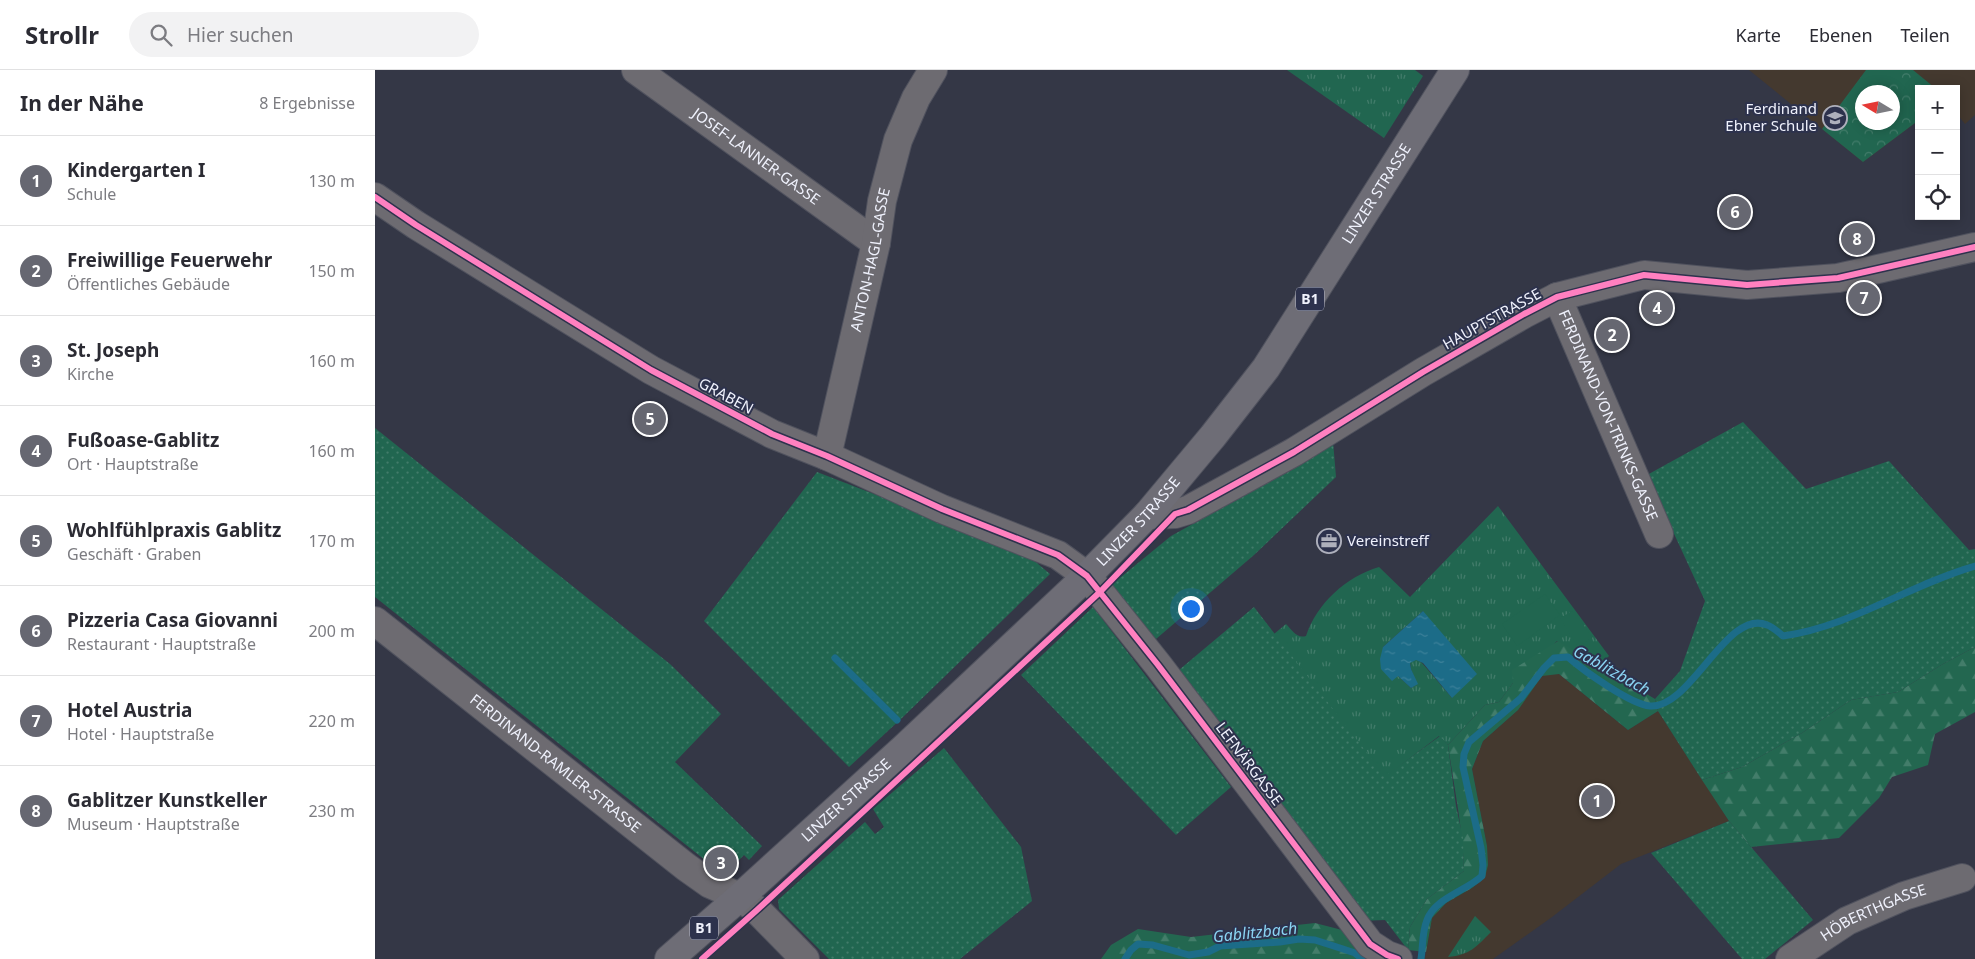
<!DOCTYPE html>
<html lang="de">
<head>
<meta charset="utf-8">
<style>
  :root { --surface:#fff; --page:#f2f2f3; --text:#2b2b33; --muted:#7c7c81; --line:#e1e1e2; --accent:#666771 }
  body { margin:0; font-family:"Noto Sans",sans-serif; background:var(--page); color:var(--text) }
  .controls { position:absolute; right:15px; top:15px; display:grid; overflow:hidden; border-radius:0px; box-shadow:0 2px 12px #0003 }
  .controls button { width:45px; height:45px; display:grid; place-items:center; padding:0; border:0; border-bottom:1px solid var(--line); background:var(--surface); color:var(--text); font:25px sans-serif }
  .compass { position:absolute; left:1480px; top:15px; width:45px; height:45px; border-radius:50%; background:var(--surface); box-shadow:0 2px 12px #0003; rotate:280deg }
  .you { position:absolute; left:815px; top:538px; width:18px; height:18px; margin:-12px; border:4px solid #fff; border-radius:50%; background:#1a73e8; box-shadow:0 0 0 8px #1a73e833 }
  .badge { display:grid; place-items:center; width:32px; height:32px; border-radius:50%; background:var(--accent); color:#fff; font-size:16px; font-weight:700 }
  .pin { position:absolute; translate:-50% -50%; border:2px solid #fff; box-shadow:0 1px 5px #0006 }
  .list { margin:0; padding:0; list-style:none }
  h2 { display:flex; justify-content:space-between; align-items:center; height:65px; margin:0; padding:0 20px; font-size:21px }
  h2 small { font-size:16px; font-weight:400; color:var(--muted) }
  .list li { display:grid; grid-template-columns:32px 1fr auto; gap:15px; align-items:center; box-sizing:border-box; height:90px; padding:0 20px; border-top:1px solid var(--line) }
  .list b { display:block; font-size:19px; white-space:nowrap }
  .list p { margin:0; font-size:16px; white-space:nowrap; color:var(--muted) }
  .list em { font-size:16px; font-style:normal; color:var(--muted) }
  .icon { flex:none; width:28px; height:28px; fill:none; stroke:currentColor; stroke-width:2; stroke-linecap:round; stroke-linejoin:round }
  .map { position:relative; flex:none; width:1600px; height:889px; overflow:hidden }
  header { display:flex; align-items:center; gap:30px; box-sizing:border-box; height:70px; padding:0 25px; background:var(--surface); border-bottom:1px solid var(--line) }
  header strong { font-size:24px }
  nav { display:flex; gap:28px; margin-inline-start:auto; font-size:18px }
  .search { width:350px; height:45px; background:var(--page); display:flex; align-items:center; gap:12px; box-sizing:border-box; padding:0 18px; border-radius:28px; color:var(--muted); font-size:19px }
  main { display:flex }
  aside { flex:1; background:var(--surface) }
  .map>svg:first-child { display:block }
  .education { fill:#44392f; fill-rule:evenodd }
  .grass { fill:url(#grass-tufts); fill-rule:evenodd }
  .forest { fill:url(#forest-firs) }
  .park { fill:url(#park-crowns); fill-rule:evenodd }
  .garden { fill:url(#garden-dots) }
  .pitch { fill:#216650 }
  .water { fill:url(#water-ripples) }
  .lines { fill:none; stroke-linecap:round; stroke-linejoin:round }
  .stream { stroke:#1c6c88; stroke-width:7 }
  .minor-casing { stroke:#50525e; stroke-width:30 }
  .major-casing { stroke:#50525e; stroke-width:30 }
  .minor { stroke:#6d6b71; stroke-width:28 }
  .major { stroke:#6e6d76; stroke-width:28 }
  .cycleway-casing { stroke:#2d324d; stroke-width:9 }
  .cycleway { stroke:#ff80c0; stroke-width:6 }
  .labels { text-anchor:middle; stroke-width:4; stroke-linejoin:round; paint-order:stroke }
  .shield { fill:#2d324d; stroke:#b5b8c8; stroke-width:1 }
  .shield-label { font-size:14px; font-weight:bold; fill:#eff1fc }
  .poi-label { font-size:15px; fill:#eff1fc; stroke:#2d324d; text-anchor:end }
  .street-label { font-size:15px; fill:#eff1fc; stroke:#2d324d }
  .water-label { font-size:16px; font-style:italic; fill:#8ad4f3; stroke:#2d324d }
</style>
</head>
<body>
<header>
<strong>Strollr</strong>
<div class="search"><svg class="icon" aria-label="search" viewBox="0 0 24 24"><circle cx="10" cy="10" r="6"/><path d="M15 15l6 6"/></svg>Hier suchen</div>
<nav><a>Karte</a><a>Ebenen</a><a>Teilen</a></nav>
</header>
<main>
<aside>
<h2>In der Nähe<small>8 Ergebnisse</small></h2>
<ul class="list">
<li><span class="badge">1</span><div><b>Kindergarten I</b><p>Schule</p></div><em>130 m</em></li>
<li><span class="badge">2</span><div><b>Freiwillige Feuerwehr</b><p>Öffentliches Gebäude</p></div><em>150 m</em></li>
<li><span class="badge">3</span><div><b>St. Joseph</b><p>Kirche</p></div><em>160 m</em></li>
<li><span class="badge">4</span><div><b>Fußoase-Gablitz</b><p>Ort · Hauptstraße</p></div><em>160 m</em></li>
<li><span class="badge">5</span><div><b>Wohlfühlpraxis Gablitz</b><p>Geschäft · Graben</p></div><em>170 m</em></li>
<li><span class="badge">6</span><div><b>Pizzeria Casa Giovanni</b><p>Restaurant · Hauptstraße</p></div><em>200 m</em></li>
<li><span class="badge">7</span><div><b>Hotel Austria</b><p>Hotel · Hauptstraße</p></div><em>220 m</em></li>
<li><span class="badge">8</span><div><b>Gablitzer Kunstkeller</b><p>Museum · Hauptstraße</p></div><em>230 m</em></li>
</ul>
</aside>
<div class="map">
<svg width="1600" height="889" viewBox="0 0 1600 889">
  <defs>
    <pattern id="grass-tufts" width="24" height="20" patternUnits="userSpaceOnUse" patternTransform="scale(1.25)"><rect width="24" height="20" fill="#216650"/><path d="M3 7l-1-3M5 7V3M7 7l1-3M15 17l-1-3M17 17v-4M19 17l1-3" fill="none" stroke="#427c6a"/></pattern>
    <pattern id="forest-firs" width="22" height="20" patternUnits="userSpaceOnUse" patternTransform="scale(1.25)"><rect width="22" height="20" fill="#236750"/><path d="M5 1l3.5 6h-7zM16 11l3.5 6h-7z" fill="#437d6a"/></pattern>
    <pattern id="park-crowns" width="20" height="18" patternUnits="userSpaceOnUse" patternTransform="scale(1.25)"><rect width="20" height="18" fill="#216650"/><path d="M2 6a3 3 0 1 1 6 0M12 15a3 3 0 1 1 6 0" fill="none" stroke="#427c6a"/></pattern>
    <pattern id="garden-dots" width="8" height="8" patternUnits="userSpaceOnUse" patternTransform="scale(1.25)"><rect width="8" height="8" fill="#216650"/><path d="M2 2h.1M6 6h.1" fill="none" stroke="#427c6a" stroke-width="1.8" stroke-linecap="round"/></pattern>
    <pattern id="water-ripples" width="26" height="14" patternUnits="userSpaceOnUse" patternTransform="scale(1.25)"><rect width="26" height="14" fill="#1c6c88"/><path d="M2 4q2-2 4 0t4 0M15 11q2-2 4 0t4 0" fill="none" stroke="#3d819a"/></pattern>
  </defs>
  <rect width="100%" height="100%" fill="#343746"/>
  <g class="education">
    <path d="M 1374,0 L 1600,0 L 1600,45 L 1590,54 L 1581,43 L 1581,19 L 1544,19 L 1544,50 L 1488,92 ZM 1488,22 L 1518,22 L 1518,52 L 1488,52 Z"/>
    <path d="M 1184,604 L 1253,660 L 1283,641 L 1354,751 L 1246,794 L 1177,847 L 1118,889 L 1050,889 L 1057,848 L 1071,833 L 1097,818 L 1112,776 L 1097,699 L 1108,671 L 1143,640 L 1167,605 Z"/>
  </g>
  <g class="grass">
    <path d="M 912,0 L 1040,0 L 1048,6 L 1009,68 Z"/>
    <path d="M 1123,436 L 1234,586 L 1223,596 L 1182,571 L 1138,613 L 1124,632 L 1110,635 L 1073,675 L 1064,666 L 1010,707 L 899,564 L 911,554 C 917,560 922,569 931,566 C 942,533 971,507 1004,497 L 1035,527 ZM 1048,541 L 1077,628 L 1047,593 L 1041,589 L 1035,592 L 1036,599 L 1042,614 L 1036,618 L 1023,606 L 1008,577 Z"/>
    <path d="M 1100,846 L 1116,862 C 1101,877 1095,885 1073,887 Z"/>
  </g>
  <g class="forest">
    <path d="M 1183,571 L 1280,629 L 1283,641 L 1253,660 L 1184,604 L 1167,606 L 1143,640 L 1108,671 L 1097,699 L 1112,776 L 1113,795 L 1110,807 L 1097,818 L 1071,833 L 1057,848 L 1051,882 L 1033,880 L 1035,857 L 1052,829 L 1089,801 C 1088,759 1079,717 1073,675 L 1110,635 L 1124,632 L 1138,613 L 1137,600 Z"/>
    <path d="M 1600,577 L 1600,642 L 1560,664 L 1553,695 L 1517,707 L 1504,728 L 1464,768 L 1376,777 L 1354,751 L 1327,710 L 1367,697 L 1427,663 L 1476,630 L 1523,622 L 1568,594 Z"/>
    <path d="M 940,853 L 967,860 L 998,889 L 726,889 L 736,875 L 763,859 L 816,867 Z"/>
  </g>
  <path class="park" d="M 1491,0 L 1538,0 L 1560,18 L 1544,19 L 1544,50 L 1488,92 L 1447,59 ZM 1488,22 L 1518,22 L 1518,52 L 1488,52 Z"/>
  <g class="garden">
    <path d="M 1368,352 L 1431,419 L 1514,391 L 1594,480 L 1600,479 L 1600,577 L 1568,594 L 1523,622 L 1476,630 L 1427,663 L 1367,697 L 1327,710 L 1283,641 L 1280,629 L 1305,601 L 1330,531 L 1272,405 Z"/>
    <path d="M 0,358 L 295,594 L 346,644 L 300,692 L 387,776 L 374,790 L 369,785 L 360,794 L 348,782 L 335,794 L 0,527 Z"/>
    <path d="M 958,371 L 961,407 L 879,485 L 781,569 L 735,516 L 796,466 L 901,408 L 940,379 Z"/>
    <path d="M 442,402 L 600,463 L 656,488 L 675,504 L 528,647 L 474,697 L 329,551 Z"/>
    <path d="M 718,537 L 856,717 L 801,765 L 646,605 Z"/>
    <path d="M 879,537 L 1010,706 L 1065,666 L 1073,675 L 1081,736 L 1088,768 L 1089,801 L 1052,829 L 1035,857 L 1033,880 L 1010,850 L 984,851 L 798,605 Z"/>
    <path d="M 569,678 L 646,777 L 657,831 L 585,889 L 454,889 L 404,839 L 403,830 L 490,752 L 500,764 L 509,757 L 498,739 Z"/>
    <path d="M 1354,751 L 1438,850 L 1390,889 L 1367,889 L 1276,783 Z"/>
  </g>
  <g class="pitch">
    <path d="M 1494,0 L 1516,0 L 1519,2 L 1503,22 L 1488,22 L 1487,42 L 1471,30 Z"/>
    <path d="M 1170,524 L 1185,545 L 1142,576 L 1127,554 Z"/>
    <path d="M 1199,540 L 1217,568 L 1203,577 L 1185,548 Z"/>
  </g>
  <path class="water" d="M 1048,541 L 1102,604 L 1077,628 L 1048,593 L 1041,590 L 1035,593 L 1036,599 L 1043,614 L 1036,618 L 1023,606 L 1017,611 L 1006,599 L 1005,589 L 1008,577 Z"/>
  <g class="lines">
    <g class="stream">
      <path d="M 460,588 L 522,650"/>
      <path d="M 750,889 L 756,880 L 763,874 L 778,875 L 814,885 L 833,882 L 845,876 L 905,872 L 924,869 L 940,870 L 968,879 L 980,883 L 987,889"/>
      <path d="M 1046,889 C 1048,876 1047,862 1052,850 C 1060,828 1091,821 1107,806 L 1108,795 L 1106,778 L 1088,697 L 1089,684 L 1094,672 L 1146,628 L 1169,598 L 1179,588 L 1193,587 C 1209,601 1255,634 1275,636 C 1316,639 1352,538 1392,555 C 1398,557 1403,562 1408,566 C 1477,556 1534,515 1600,496"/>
    </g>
    <defs>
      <g id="minor">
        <path id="s1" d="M 261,0 L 501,173"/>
        <path d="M 0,127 L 41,155 L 276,300 L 397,364 L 452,386 L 567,439 L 683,485 L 712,506 L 783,595 L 995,874 L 1012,885 L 1023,889"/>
        <path id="s2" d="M 1182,227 L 1284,464"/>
        <path id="s3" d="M 452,386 L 501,173 L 507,131 L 523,70 L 541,28 L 558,0"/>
        <path d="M 772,445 L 800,444 L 813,440 L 919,382 L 1048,302 L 1149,244 L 1182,227 L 1269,205 L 1372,215 L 1463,208 L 1600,177"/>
        <path id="s4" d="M 0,551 L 311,797 L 335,814 L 365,827 L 382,840 L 430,889"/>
        <path id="s5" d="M 1415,889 L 1472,851 L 1529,826 L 1587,808"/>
      </g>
      <g id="major">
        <path id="s6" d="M 294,889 L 365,827 L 529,678 L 712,506 L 772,445 L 838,366 L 891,298 L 1080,0"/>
      </g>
    </defs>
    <use href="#minor" class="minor-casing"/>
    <use href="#major" class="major-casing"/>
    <use href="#minor" class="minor"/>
    <use href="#major" class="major"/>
    <defs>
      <g id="cycleway">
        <path d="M 0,127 L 41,155 L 276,300 L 397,364 L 452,386 L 567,439 L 683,485 L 712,506 L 783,595 L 995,874 L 1012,885 L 1023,889"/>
        <path d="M 327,889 L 382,840 L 725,522 L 800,444 L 813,440 L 919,382 L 1048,302 L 1149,244 L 1182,227 L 1269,205 L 1372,215 L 1463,208 L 1600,177"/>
      </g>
    </defs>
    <use href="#cycleway" class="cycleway-casing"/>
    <use href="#cycleway" class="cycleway"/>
  </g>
  <defs>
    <symbol id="school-ring" viewBox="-11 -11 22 22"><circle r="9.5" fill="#2d324d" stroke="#aeb0bc" stroke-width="1.5"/><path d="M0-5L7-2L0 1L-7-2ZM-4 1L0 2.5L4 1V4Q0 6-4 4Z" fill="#aeb0bc"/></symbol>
    <symbol id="office-ring" viewBox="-11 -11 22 22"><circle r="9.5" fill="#2d324d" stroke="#aeb0bc" stroke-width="1.5"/><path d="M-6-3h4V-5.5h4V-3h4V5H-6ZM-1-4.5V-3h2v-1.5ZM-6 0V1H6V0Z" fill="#aeb0bc"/></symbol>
  </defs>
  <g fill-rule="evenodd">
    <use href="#school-ring" x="1446" y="34" width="28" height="28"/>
    <use href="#office-ring" x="940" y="457" width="28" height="28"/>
  </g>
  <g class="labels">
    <g class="shield">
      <rect x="921" y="217.5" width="28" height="23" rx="4"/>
      <rect x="315" y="846.5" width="28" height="23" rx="4"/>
    </g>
    <g class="shield-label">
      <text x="935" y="234">B1</text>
      <text x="329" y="863">B1</text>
    </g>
    <g class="poi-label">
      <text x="1442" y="44">Ferdinand<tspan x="1442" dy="17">Ebner Schule</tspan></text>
      <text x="972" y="476" text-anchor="start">Vereinstreff</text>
    </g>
    <g class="street-label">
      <text dy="5" stroke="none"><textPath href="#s1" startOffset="148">JOSEF-LANNER-GASSE</textPath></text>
      <text dy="5" stroke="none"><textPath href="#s6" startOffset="1048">LINZER STRASSE</textPath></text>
      <text dy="5" stroke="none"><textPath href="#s3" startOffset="201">ANTON-HAGL-GASSE</textPath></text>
      <text transform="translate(1117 249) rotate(-29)" y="5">HAUPTSTRASSE</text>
      <text transform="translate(351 326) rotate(28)" y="5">GRABEN</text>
      <text dy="5" stroke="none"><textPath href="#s2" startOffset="129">FERDINAND-VON-TRINKS-GASSE</textPath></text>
      <text dy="5" stroke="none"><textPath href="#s6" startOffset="642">LINZER STRASSE</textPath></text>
      <text dy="5" stroke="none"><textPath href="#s4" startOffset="230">FERDINAND-RAMLER-STRASSE</textPath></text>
      <text transform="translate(874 694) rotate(53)" y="5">LEFNÄRGASSE</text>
      <text dy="5" stroke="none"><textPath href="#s6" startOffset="238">LINZER STRASSE</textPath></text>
      <text dy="5" stroke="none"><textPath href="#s5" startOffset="96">HÖBERTHGASSE</textPath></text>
    </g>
    <g class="water-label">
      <text transform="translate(1237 600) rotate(29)" y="6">Gablitzbach</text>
      <text transform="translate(880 862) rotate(-6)" y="6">Gablitzbach</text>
    </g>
  </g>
</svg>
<div class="controls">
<button>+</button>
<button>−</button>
<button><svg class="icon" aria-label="locate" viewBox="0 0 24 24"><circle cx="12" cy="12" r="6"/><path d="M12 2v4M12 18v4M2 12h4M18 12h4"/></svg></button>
</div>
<svg class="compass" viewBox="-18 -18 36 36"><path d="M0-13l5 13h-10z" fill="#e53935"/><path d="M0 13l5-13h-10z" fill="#7c7c81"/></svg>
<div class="you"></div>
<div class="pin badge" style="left:1222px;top:731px">1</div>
<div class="pin badge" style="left:1237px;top:265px">2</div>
<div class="pin badge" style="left:346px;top:793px">3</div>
<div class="pin badge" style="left:1282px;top:238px">4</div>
<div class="pin badge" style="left:275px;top:349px">5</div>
<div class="pin badge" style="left:1360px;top:142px">6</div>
<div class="pin badge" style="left:1489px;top:228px">7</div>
<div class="pin badge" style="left:1482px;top:169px">8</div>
</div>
</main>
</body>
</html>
